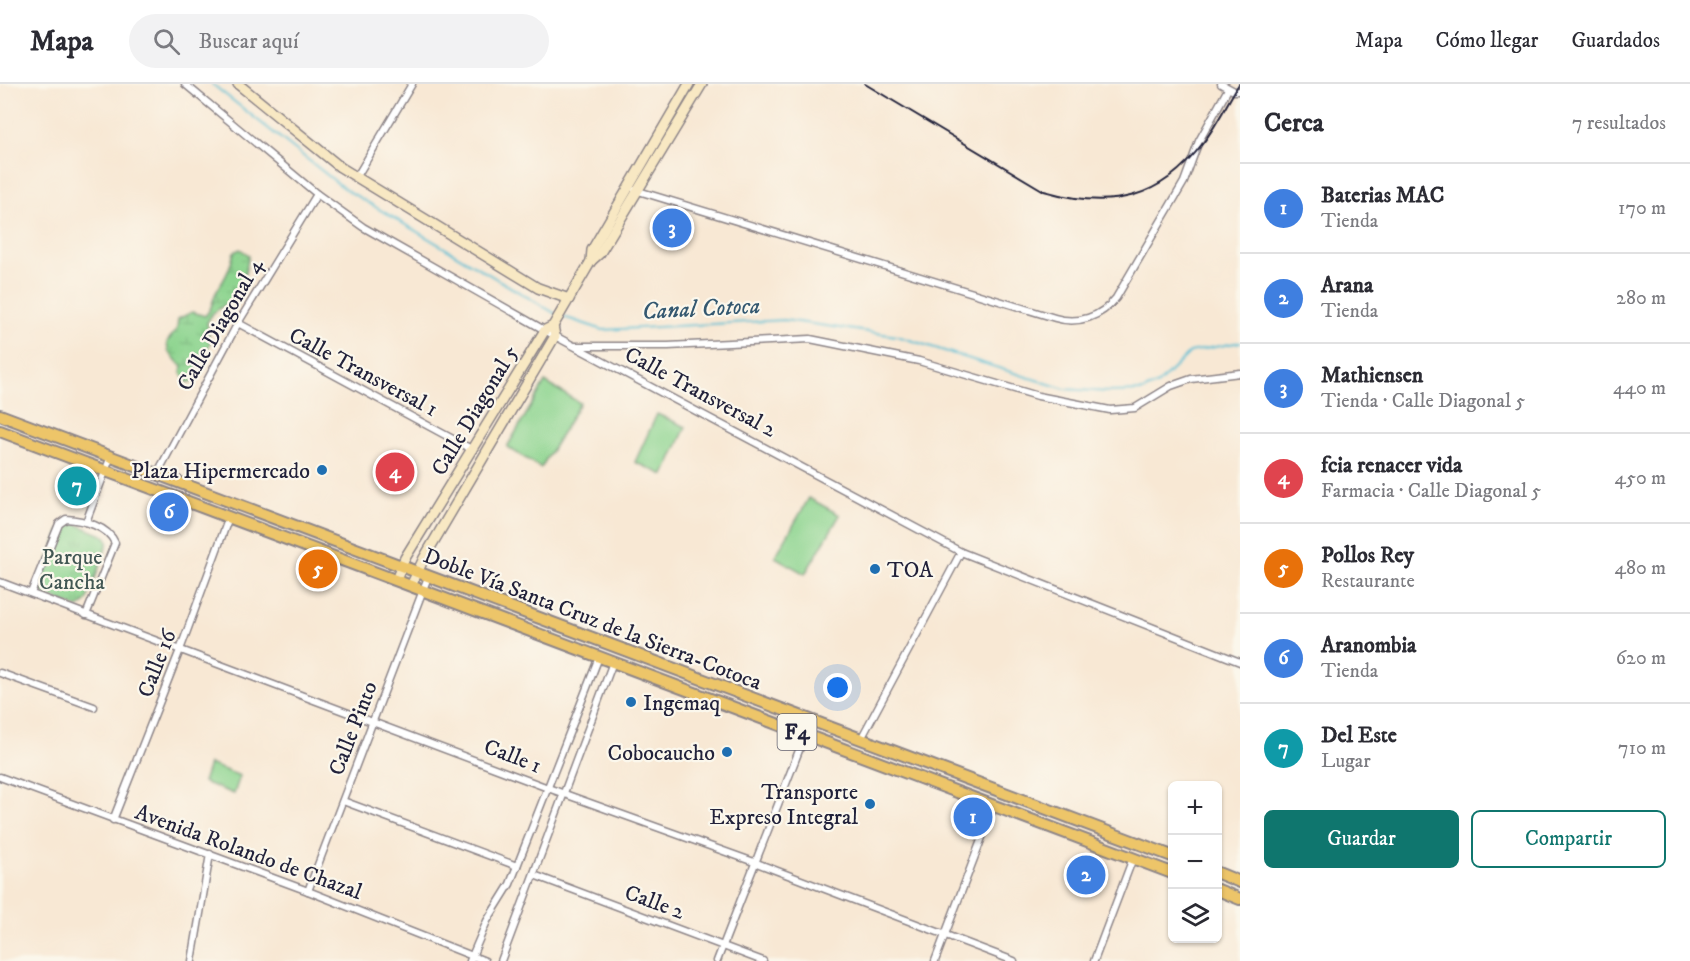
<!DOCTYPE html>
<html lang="es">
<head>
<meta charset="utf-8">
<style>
  :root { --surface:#fff; --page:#f2f2f3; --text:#2b2b33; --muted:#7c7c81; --line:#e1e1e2; --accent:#0f766e }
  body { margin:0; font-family:"IM FELL DW Pica",serif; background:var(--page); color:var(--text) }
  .controls { position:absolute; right:18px; bottom:18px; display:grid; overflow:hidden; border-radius:9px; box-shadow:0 2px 4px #0004 }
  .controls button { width:54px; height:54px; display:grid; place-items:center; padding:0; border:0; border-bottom:2px solid var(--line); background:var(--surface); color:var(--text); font:30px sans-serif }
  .you { position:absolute; left:838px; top:604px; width:21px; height:21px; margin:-15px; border:4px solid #fff; border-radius:50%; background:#1a73e8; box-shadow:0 0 0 9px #1a73e833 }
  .badge { display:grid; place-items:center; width:39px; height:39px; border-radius:50%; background:var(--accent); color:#fff; font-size:20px; font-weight:700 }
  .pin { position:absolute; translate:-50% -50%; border:3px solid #fff; box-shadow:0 2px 6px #0006 }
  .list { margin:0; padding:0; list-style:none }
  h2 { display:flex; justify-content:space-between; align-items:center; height:78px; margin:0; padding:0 24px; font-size:26px }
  h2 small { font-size:20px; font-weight:400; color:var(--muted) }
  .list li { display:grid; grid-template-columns:39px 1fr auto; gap:18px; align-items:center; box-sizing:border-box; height:90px; padding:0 24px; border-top:2px solid var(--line) }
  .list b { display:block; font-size:22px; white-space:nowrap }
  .list p { margin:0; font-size:20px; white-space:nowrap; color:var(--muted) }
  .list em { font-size:20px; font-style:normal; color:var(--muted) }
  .actions { display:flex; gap:12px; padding:18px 24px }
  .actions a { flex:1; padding:14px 0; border:2px solid var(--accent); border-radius:9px; text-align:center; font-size:21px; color:var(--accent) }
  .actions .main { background:var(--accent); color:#fff }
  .icon { flex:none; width:33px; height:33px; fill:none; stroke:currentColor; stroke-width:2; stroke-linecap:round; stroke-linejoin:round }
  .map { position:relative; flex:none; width:1240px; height:877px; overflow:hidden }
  header { display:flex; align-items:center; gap:36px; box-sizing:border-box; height:84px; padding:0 30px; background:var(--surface); border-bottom:2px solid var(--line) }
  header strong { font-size:28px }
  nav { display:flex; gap:33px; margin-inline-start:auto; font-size:21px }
  .search { width:420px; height:54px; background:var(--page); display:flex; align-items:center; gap:15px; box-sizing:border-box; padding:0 21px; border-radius:33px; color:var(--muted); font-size:22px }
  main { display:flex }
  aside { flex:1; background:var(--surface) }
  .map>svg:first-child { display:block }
  .wetland { fill:url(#wetland-marsh); stroke:#587b65; stroke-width:1.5 }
  .park { fill:url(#park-tufts); stroke:#587b65; stroke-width:1.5 }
  .garden { fill:#8dd48f; stroke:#587b65; stroke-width:1.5 }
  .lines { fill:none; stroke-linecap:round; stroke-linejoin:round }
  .stream { stroke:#55bdd3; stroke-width:2 }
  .street-casing { stroke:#8d8588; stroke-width:9 }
  .secondary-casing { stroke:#8d8588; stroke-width:12 }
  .highway-casing { stroke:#8d8588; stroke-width:14 }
  .street { stroke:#fff; stroke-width:6 }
  .secondary { stroke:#f8e8c3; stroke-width:9 }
  .highway { stroke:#edc569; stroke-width:10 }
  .rail { stroke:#22223b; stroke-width:2 }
  .poi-dot { fill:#1f6fb2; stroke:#fbf7ec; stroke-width:2 }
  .labels { text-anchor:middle; stroke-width:4.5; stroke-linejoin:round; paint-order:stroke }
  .shield { fill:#fbf7ec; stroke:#636270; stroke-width:1.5 }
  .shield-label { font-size:21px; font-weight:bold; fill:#22223b }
  .street-label { font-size:22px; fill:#22223b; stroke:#fbf7ec }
  .poi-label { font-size:22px; fill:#22223b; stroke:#fbf7ec; text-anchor:end }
  .park-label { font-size:22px; fill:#425754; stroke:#fbf7ec }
  .water-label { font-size:24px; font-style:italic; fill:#345870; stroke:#fbf7ec }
</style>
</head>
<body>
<header>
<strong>Mapa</strong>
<div class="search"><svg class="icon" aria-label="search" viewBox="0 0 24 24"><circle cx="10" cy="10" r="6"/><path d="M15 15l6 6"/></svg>Buscar aquí</div>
<nav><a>Mapa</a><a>Cómo llegar</a><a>Guardados</a></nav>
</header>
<main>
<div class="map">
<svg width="1240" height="877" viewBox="0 0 1240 877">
  <defs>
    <pattern id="wetland-marsh" width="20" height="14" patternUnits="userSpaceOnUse" patternTransform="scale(1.5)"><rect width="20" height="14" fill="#8dd48f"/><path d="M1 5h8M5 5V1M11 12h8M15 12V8" fill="none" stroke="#79b67c"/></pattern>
    <pattern id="park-tufts" width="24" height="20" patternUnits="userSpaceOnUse" patternTransform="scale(1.5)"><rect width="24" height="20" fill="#8dd48f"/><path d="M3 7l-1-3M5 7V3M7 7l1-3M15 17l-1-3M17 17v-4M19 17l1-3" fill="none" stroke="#79b67c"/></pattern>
  </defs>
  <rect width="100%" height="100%" fill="#fbf7ec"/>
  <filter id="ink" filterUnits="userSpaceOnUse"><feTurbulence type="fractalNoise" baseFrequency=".0167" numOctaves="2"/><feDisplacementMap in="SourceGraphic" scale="12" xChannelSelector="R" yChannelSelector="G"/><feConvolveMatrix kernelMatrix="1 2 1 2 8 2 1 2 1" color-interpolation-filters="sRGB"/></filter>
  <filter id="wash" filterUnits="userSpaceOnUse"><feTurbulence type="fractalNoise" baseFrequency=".008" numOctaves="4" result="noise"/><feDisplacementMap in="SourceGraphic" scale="24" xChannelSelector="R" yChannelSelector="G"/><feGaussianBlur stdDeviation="1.35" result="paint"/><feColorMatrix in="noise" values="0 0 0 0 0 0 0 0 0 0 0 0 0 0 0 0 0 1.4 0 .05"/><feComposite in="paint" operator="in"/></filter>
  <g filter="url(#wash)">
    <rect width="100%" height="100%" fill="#f8e8d4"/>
    <path class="wetland" d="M 240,165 L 249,171 L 243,199 L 235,213 L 212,230 L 207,239 L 210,259 L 192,298 L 187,298 L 181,289 L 182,283 L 168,267 L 167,258 L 177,245 L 178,235 L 192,228 L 205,232 C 215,221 211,217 217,207 C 225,194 231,184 234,168 Z"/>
    <path class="park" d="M 71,438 L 105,452 L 108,458 L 87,517 L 78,524 L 41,509 L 38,503 L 62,441 Z"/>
    <g class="garden">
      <path d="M 545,298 L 580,319 L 541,384 L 507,363 Z"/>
      <path d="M 657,330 L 686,343 L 664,391 L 635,378 Z"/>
      <path d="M 809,414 L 840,431 L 805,490 L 775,473 Z"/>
      <path d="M 209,680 L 240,692 L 234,710 L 203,698 Z"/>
    </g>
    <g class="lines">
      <g class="stream">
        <path d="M 212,0 L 345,105 L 556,230"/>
        <path d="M 561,232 L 603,246 L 784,236 L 897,252 L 1065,305 L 1108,308 L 1143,307 L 1158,300 L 1190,268 L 1240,258"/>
      </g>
    </g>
  </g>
  <g filter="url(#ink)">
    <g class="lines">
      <defs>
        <g id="street">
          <path d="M 185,0 L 317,110 L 363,143 L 555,252 L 961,468 L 1240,578"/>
          <path d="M 1221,0 L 1234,7 L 1240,7"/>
          <path d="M 356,94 L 412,0"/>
          <path d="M 635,106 L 1055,234 C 1078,241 1101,233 1116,214 L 1184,98 L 1199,57 L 1228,5"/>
          <path d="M 238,239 L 473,366"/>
          <path d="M 576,262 L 668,262 L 810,255 L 919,277 L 1038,312 L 1110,326 L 1135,324 L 1171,302 L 1191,295 L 1240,289"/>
          <path d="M 157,390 L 238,239 L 317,110"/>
          <path d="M 86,438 L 111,372"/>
          <path d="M 0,498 L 548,704 L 754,778 L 1014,877"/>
          <path d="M 31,509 L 59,440 L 66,435 C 83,436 108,442 115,459 L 86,531"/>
          <path d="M 0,589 L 94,623"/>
          <path d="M 861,655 L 961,468"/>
          <path d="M 0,693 L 308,807 L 485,877"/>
          <path d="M 343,717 L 517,782"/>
          <path d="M 113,736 L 180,566 L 229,433"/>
          <path d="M 534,791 L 763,877"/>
          <path d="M 308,807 L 428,493"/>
          <path d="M 192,877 L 210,770"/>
          <path d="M 470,877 L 487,837 L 510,800 L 599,573"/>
          <path d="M 501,877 L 613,578"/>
          <path d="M 717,877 L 805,651"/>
          <path d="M 935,877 L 994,722"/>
          <path d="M 1094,877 L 1133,774"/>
        </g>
        <g id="secondary">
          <path d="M 238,0 L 340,83 L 538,204 L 569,215"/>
          <path d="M 591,177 L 592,166 L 689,0"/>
          <path d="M 396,496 L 405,474 L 545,246 L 553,242 L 591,177 L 600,169 L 702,0"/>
          <path d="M 411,502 L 424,474 L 555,252 L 553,242"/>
        </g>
        <g id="highway">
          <path d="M 0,331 L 1172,772"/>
          <path d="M 0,347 L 1172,789"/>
          <path d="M 1218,789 L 1240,798"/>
          <path d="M 1218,806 L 1240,815"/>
        </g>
      </defs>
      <use href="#street" class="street-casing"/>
      <use href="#secondary" class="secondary-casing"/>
      <use href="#highway" class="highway-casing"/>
      <use href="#street" class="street"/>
      <use href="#secondary" class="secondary"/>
      <use href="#highway" class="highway"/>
      <path class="rail" d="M 865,0 L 1044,107 C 1110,126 1161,116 1203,59 C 1217,41 1227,19 1239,0"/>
    </g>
  </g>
  <g class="poi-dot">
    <circle cx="322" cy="386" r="6"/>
    <circle cx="875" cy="485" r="6"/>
    <circle cx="631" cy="618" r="6"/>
    <circle cx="727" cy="668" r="6"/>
    <circle cx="870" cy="720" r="6"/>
  </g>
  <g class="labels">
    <rect class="shield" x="777.5" y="630" width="39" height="36" rx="4.5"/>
    <g class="shield-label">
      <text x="797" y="655">F4</text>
    </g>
    <g class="street-label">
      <text transform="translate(219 240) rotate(-60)" y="8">Calle Diagonal 4</text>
      <text transform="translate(364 287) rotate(28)" y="8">Calle Transversal 1</text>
      <text transform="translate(701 307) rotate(28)" y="8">Calle Transversal 2</text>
      <text transform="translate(474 326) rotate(-59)" y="8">Calle Diagonal 5</text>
      <text transform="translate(593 534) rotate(21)" y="8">Doble Vía Santa Cruz de la Sierra-Cotoca</text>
      <text transform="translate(156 579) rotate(-69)" y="8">Calle 16</text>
      <text transform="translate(352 644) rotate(-69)" y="8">Calle Pinto</text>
      <text transform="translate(513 671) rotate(21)" y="8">Calle 1</text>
      <text transform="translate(249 767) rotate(20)" y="8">Avenida Rolando de Chazal</text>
      <text transform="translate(655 817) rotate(20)" y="8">Calle 2</text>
    </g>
    <g class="poi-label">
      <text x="310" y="394">Plaza Hipermercado</text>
      <text x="887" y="493" text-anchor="start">TOA</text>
      <text x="643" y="626" text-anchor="start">Ingemaq</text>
      <text x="715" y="676">Cobocaucho</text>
      <text x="858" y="715">Transporte<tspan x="858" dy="25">Expreso Integral</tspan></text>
    </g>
    <g class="park-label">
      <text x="72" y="480">Parque<tspan x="72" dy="25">Cancha</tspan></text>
    </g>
    <g class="water-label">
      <text transform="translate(701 224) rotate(-3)" y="8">Canal Cotoca</text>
    </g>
  </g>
</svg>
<div class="controls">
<button>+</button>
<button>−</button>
<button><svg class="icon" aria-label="layers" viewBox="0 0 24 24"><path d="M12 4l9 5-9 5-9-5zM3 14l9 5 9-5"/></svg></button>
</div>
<div class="you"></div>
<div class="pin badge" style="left:973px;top:733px;background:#3f7fe0">1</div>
<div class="pin badge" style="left:1086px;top:791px;background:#3f7fe0">2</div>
<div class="pin badge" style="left:672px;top:144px;background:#3f7fe0">3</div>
<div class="pin badge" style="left:395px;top:388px;background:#e0444e">4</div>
<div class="pin badge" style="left:318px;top:485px;background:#e8710a">5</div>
<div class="pin badge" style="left:169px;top:428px;background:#3f7fe0">6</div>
<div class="pin badge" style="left:77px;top:402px;background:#0f9aa8">7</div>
</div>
<aside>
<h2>Cerca<small>7 resultados</small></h2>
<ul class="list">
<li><span class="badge" style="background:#3f7fe0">1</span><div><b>Baterias MAC</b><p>Tienda</p></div><em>170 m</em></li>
<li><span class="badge" style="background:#3f7fe0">2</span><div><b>Arana</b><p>Tienda</p></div><em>280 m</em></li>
<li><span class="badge" style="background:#3f7fe0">3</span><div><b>Mathiensen</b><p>Tienda · Calle Diagonal 5</p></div><em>440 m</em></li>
<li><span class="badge" style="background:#e0444e">4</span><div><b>fcia renacer vida</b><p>Farmacia · Calle Diagonal 5</p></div><em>450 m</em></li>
<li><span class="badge" style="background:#e8710a">5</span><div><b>Pollos Rey</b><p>Restaurante</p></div><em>480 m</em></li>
<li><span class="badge" style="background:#3f7fe0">6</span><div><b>Aranombia</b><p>Tienda</p></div><em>620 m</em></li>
<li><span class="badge" style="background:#0f9aa8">7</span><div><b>Del Este</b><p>Lugar</p></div><em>710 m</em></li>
</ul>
<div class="actions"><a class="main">Guardar</a><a>Compartir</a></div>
</aside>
</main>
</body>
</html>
